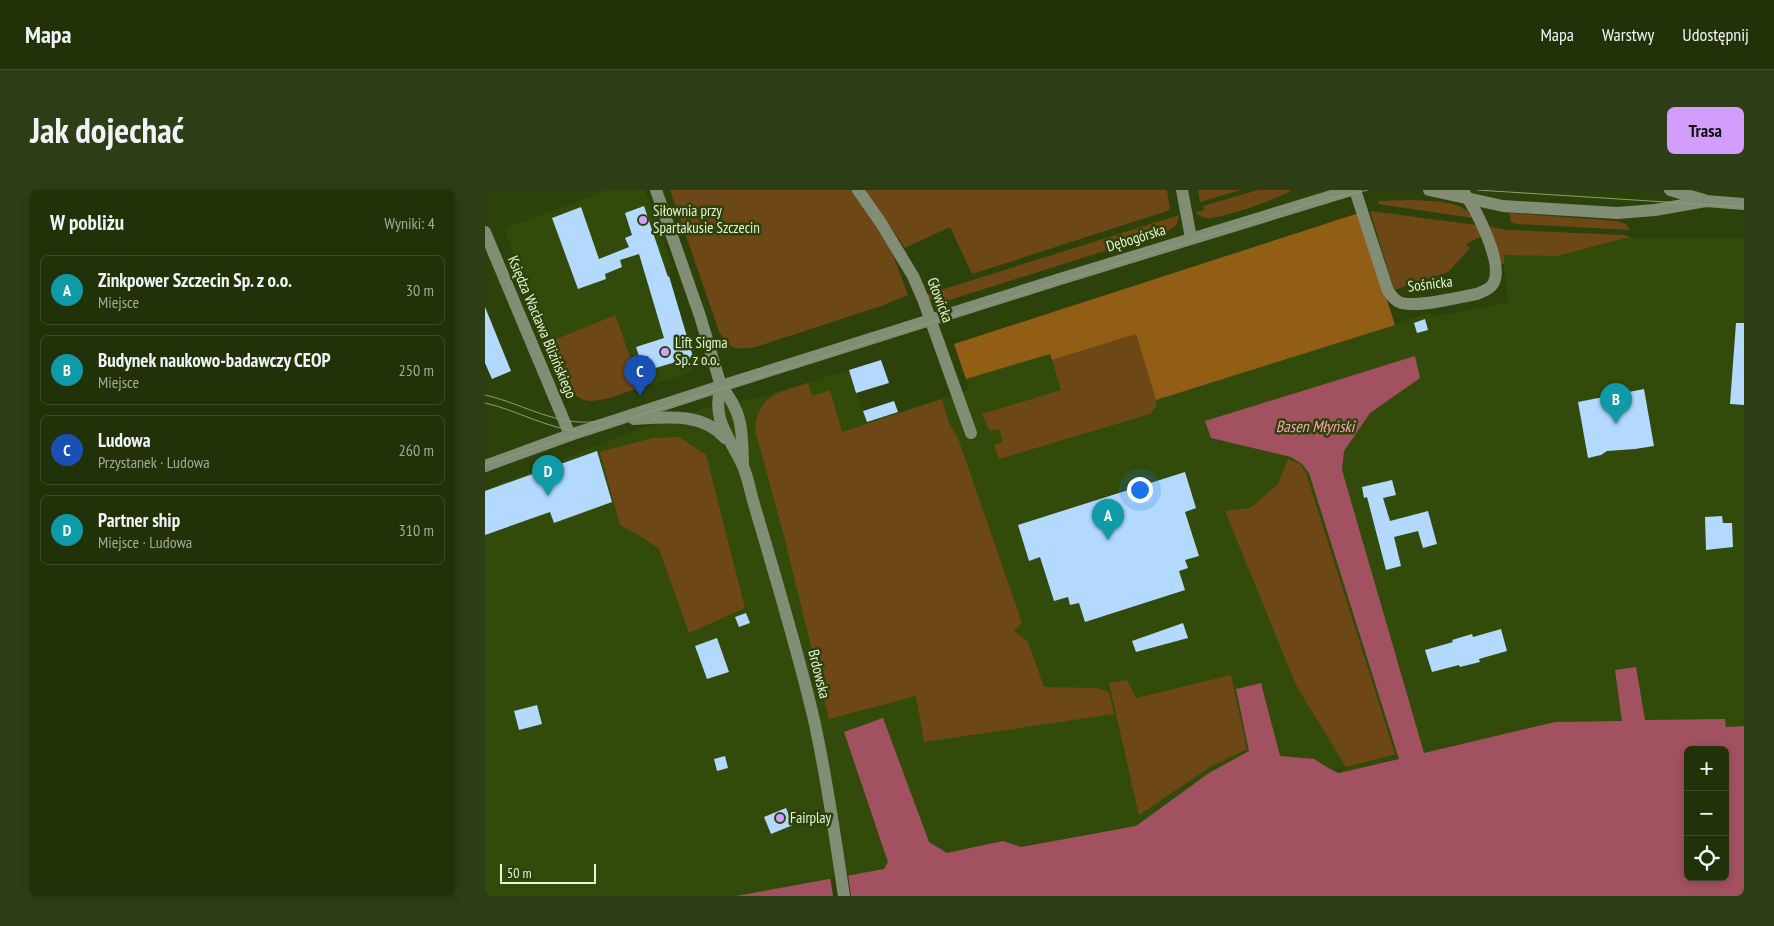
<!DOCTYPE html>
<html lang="pl">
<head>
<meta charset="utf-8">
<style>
  :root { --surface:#213208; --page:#2d3e16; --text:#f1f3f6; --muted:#a2aa9c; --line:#3e4d29; --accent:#d29dfd }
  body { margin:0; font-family:"PT Sans Narrow",sans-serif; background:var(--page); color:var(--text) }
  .controls { position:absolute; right:15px; bottom:15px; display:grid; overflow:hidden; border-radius:8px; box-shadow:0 2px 8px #0003 }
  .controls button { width:45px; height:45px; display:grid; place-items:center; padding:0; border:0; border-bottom:1px solid var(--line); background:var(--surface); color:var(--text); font:25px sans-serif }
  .scale { position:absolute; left:15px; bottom:12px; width:96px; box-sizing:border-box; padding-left:5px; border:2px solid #e6f4d7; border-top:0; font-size:14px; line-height:18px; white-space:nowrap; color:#e6f4d7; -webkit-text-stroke:4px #2c420a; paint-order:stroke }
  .you { position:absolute; left:654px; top:299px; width:18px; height:18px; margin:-12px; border:4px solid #fff; border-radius:50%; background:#1a73e8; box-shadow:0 0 0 8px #1a73e833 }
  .badge { display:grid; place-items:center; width:32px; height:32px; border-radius:50%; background:var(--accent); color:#fff; font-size:16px; font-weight:700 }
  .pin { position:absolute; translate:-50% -41px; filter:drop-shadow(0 1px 2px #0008) }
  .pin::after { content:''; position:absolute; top:26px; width:18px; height:15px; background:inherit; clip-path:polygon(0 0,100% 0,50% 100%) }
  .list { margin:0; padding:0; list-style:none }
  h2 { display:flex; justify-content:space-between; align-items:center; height:65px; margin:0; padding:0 20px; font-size:21px }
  h2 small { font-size:16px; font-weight:400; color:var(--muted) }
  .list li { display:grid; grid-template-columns:32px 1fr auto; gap:15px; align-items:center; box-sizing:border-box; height:70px; margin:0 10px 10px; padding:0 10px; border:1px solid var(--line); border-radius:8px }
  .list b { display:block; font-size:19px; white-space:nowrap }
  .list p { margin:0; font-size:16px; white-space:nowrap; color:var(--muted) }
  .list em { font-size:16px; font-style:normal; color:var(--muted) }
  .icon { flex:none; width:28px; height:28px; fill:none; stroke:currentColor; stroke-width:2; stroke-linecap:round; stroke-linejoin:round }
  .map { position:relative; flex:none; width:1259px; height:706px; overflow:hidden; border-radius:8px }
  header { display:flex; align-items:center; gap:30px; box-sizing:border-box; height:70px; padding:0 25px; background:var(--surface); border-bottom:1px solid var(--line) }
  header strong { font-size:24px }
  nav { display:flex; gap:28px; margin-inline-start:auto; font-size:18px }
  .intro { display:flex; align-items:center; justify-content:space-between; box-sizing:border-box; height:120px; padding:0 30px }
  h1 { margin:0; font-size:35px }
  .button { padding:12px 22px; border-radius:8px; background:var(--accent); color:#111; font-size:18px; font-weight:700 }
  main { display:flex; gap:30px; padding:0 30px }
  aside { flex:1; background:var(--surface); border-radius:8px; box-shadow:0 2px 8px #0003 }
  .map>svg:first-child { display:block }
  .built { fill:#334b0a }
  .green { fill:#6d4716 }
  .forest { fill:#925d14 }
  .water { fill:#a25161; fill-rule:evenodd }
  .pier { fill:#2c420a }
  .building { fill:#b3d9ff }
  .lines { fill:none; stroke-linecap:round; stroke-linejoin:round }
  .minor { stroke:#828d76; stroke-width:12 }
  .tram { stroke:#8c9e74; stroke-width:1 }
  .poi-dot { fill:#d29dfd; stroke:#2c420a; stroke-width:2 }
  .labels { text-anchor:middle; stroke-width:5; stroke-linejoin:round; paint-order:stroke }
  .poi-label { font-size:15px; fill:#e6f4d7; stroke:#2c420a; text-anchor:start }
  .street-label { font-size:15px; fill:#e6f4d7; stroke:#2c420a }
  .water-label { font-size:16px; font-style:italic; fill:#fca1b0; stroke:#2c420a }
</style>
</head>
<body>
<header>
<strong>Mapa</strong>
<nav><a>Mapa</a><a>Warstwy</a><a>Udostępnij</a></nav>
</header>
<div class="intro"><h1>Jak dojechać</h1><a class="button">Trasa</a></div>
<main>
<aside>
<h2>W pobliżu<small>Wyniki: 4</small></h2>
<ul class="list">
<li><span class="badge" style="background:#0f9aa8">A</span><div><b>Zinkpower Szczecin Sp. z o.o.</b><p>Miejsce</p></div><em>30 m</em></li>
<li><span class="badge" style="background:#0f9aa8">B</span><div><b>Budynek naukowo-badawczy CEOP</b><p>Miejsce</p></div><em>250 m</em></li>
<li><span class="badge" style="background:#1a4fb4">C</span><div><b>Ludowa</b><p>Przystanek · Ludowa</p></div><em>260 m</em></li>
<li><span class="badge" style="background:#0f9aa8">D</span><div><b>Partner ship</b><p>Miejsce · Ludowa</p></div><em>310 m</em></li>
</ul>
</aside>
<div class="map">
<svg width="1259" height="706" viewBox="0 0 1259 706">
  <rect width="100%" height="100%" fill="#2c420a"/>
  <g class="built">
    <path d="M 123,0 L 159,0 L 164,9 L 187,78 L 182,80 L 211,173 L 205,183 L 156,197 L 129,125 L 64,152 L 19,39 Z"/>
    <path d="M 1140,48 L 1259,48 L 1259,536 L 1241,537 L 1240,529 L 1070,532 L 854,583 L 858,578 L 827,584 L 655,646 L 350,706 L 0,706 L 0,300 L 151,240 L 220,218 L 268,209 L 364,180 L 382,232 L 484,200 L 469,154 L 639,106 L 671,209 L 944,123 L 947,127 L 1023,113 L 1018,65 L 1072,66 Z"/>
  </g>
  <g class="green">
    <path d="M 185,0 L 367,0 L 404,54 L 423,105 L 399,115 L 271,157 C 251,160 244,160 234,141 Z"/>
    <path d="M 380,0 L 682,0 L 685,20 L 487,84 L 465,37 L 420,58 Z"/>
    <path d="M 713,0 L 756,0 L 715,12 Z"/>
    <path d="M 773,0 L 807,0 C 791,10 743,26 725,28 C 719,28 715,26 710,23 L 719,20 L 718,16 Z"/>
    <path d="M 929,10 C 949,12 976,9 988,28 L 893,14 L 893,11 Z"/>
    <path d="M 885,21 L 991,35 L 997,46 L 981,54 L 985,58 L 963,82 L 909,100 Z"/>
    <path d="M 1025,23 L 1132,31 L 1141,34 L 1145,40 L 1034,34 L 1027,33 L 1025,30 Z"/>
    <path d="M 694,25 C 693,33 691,37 683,41 L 458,112 L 451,113 L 440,105 Z"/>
    <path d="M 1001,36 L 1022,40 L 1139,45 L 1147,48 L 1140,48 L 1072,66 L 1019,65 L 1019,74 L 1014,74 Z"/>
    <path d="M 130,125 L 156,197 C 141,202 123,210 107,211 C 82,213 72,171 64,152 Z"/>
    <path d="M 651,144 L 671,210 L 671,217 L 665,224 L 514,269 L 509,255 L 518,252 L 514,239 L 505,241 L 497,224 L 576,200 L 567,170 Z"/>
    <path d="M 323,193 L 327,206 L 345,200 L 357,242 L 457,209 L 464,234 L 473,248 L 537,433 L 529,441 L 543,452 L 559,497 L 612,498 L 624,502 L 629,524 L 439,552 L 431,506 L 344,529 L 298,342 L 270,240 C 274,203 292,204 323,193 Z"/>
    <path d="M 194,247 L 221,265 L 260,418 L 204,443 L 174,359 L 160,349 L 135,335 L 115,262 L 168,248 Z"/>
    <path d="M 803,269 L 815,274 L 821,283 L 910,564 L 861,577 L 811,495 L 740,321 L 765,318 L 793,294 Z"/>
    <path d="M 746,485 L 762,559 L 725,577 L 654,625 L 624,493 L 642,490 L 651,508 Z"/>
  </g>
  <path class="forest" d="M 874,23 L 910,135 L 671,210 L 651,144 L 567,170 L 565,164 L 481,189 L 469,154 Z"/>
  <path class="water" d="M 930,166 L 935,188 L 885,223 L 859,261 L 857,280 L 939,563 L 1070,532 L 1137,531 L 1130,480 L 1151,477 L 1160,530 L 1240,529 L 1241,537 L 1259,536 L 1259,706 L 251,706 L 399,679 L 403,672 L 359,542 L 398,528 L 444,652 L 462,663 L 518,651 L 536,657 L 651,636 L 724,583 L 764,561 L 751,499 L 776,493 L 795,566 L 829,569 L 845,579 L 854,583 L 914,569 L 824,283 L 817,274 L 806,267 L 726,248 L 720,231 ZM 1203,560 L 1240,560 L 1240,687 L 1203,687 Z"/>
  <path class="pier" d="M 363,684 L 366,706 L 348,706 L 345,687 Z"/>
  <g class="building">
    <path d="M 159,16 L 183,87 L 184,86 L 208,167 L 167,179 L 163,166 L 155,169 L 151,157 L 179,148 L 154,64 L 135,70 L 137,77 L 120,84 L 121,89 L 93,99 L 67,28 L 96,17 L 114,69 L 144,57 L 140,48 L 147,45 L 140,23 Z"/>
    <path d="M 0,117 L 26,181 L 7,189 L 0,173 Z"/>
    <path d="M 940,129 L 943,140 L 932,143 L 929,133 Z"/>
    <path d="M 1251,133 L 1259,133 L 1259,215 L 1245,214 Z"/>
    <path d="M 396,170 L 404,193 L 371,203 L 364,180 Z"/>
    <path d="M 1159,199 L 1169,256 L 1150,259 L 1122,261 L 1116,265 L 1103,268 L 1093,212 Z"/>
    <path d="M 409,211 L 413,222 L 382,232 L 378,221 Z"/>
    <path d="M 112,261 L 127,312 L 69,333 L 65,322 L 0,345 L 0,301 Z"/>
    <path d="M 700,282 L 711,318 L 700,322 L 714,366 L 700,370 L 703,378 L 694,381 L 700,400 L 600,432 L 594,413 L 585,415 L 583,407 L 569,411 L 555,367 L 544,371 L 533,335 Z"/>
    <path d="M 907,290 L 911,305 L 898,308 L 905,331 L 943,321 L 952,354 L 938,358 L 933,341 L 909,347 L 916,376 L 901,380 L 882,307 L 879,308 L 877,297 Z"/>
    <path d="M 1237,326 L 1238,333 L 1247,333 L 1248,357 L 1221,360 L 1220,327 Z"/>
    <path d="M 261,423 L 265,433 L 254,437 L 250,427 Z"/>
    <path d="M 698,433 L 703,448 L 651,462 L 647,451 Z"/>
    <path d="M 1016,439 L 1022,461 L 994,469 L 995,472 L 975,477 L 974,475 L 947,482 L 940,460 L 968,452 L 967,450 L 987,444 L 988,447 Z"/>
    <path d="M 232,448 L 244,482 L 222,489 L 210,456 Z"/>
    <path d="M 52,515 L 57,534 L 34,540 L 29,521 Z"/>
    <path d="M 240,566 L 243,578 L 232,581 L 229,569 Z"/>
    <path d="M 301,618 L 308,635 L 286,644 L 279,627 Z"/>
  </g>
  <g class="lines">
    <g class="minor">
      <path d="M 171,0 L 215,126 L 236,196 C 258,223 257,240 258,274"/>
      <path d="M 373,0 L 396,33 L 428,86 L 438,109 L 486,243"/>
      <path d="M 697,0 L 706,48"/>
      <path d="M 870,0 L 903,101 C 906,105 909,110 914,112 C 928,119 975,107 992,104 C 998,101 1004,100 1008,94 C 1020,74 990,17 977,0"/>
      <path d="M 944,0 L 1018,16 L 1132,23 L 1170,20 L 1221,11 L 1259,14"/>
      <path d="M 1185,0 L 1219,10"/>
      <path d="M 0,42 L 85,245"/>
      <path d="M 236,196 C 226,229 244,246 257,274 C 263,286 265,301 269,314 C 290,386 312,457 329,530 C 342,588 350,647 359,706"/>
      <path d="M 149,229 C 181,227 217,222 240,248"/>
      <path d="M 0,276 L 85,245 L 236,196 L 575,89 L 866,0"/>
    </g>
    <g class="tram">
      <path d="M 992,0 L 1259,17"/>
      <path d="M 0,205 C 40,214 77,240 119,230"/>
      <path d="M 0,213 C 32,220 62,239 95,241"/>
      <path d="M 0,274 L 576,91 L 838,10 L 883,0"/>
    </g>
  </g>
  <g class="poi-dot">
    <circle cx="158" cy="30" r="5"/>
    <circle cx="180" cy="162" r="5"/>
    <circle cx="295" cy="628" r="5"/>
  </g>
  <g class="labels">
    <g class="poi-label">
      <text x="168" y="26">Siłownia przy<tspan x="168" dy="17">Spartakusie Szczecin</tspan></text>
      <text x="190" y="158">Lift Sigma<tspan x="190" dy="17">Sp. z o.o.</tspan></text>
      <text x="305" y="633">Fairplay</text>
    </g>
    <g class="street-label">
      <text transform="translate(651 48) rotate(-17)" y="5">Dębogórska</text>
      <text transform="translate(945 94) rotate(-7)" y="5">Sośnicka</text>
      <text transform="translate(455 110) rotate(69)" y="5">Głowicka</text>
      <text transform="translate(57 137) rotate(67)" y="5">Księdza Wacława Blizińskiego</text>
      <text transform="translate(334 484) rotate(76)" y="5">Brdowska</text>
    </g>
    <g class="water-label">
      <text x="830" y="242">Basen Młyński</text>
    </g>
  </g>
</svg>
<div class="controls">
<button>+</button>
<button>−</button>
<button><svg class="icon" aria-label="locate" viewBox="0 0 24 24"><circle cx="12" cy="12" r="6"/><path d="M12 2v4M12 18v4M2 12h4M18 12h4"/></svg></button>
</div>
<div class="scale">50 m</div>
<div class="you"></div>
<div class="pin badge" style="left:623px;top:350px;background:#0f9aa8">A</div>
<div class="pin badge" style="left:1131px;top:234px;background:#0f9aa8">B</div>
<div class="pin badge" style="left:155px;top:206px;background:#1a4fb4">C</div>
<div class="pin badge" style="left:63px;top:306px;background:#0f9aa8">D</div>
</div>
</main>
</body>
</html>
